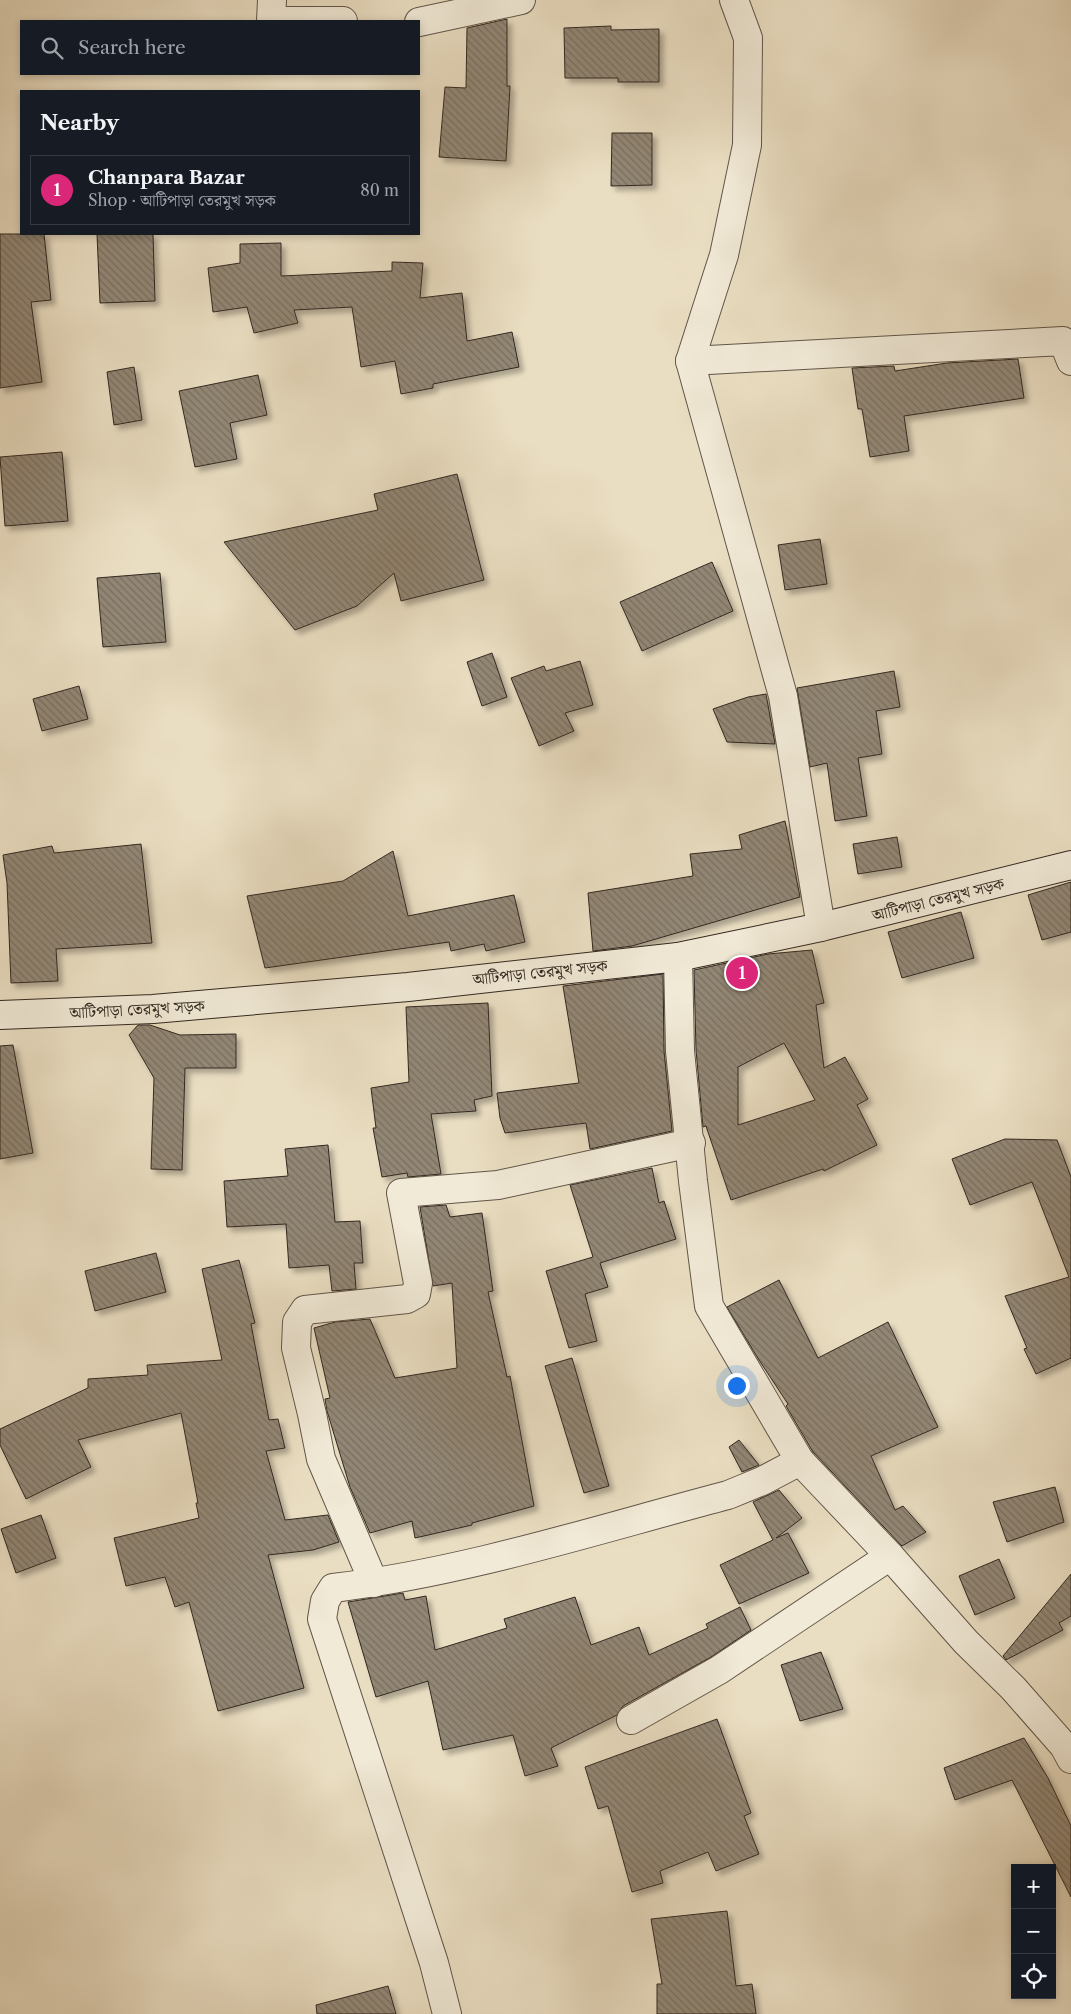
<!DOCTYPE html>
<html lang="en">
<head>
<meta charset="utf-8">
<style>
  :root { --surface:#171b24; --page:#242831; --text:#f1f3f6; --muted:#9ea1a6; --line:#363941; --accent:#db2777 }
  body { margin:0; font-family:"Libre Caslon Text","Noto Serif Bengali",serif; background:var(--page); color:var(--text) }
  .controls { position:absolute; right:15px; bottom:15px; display:grid; overflow:hidden; border-radius:0px; box-shadow:0 2px 8px #0003 }
  .controls button { width:45px; height:45px; display:grid; place-items:center; padding:0; border:0; border-bottom:1px solid var(--line); background:var(--surface); color:var(--text); font:25px sans-serif }
  .you { position:absolute; left:736px; top:1385px; width:18px; height:18px; margin:-12px; border:4px solid #fff; border-radius:50%; background:#1a73e8; box-shadow:0 0 0 8px #1a73e833 }
  .badge { display:grid; place-items:center; width:32px; height:32px; border-radius:50%; background:var(--accent); color:#fff; font-size:16px; font-weight:700 }
  .pin { position:absolute; translate:-50% -50%; border:2px solid #fff; box-shadow:0 1px 5px #0006 }
  .list { margin:0; padding:0; list-style:none }
  h2 { display:flex; justify-content:space-between; align-items:center; height:65px; margin:0; padding:0 20px; font-size:21px }
  h2 small { font-size:16px; font-weight:400; color:var(--muted) }
  .list li { display:grid; grid-template-columns:32px 1fr auto; gap:15px; align-items:center; box-sizing:border-box; height:70px; margin:0 10px 10px; padding:0 10px; border:1px solid var(--line); border-radius:0px }
  .list b { display:block; font-size:19px; white-space:nowrap }
  .list p { margin:0; font-size:16px; white-space:nowrap; color:var(--muted) }
  .list em { font-size:16px; font-style:normal; color:var(--muted) }
  .icon { flex:none; width:28px; height:28px; fill:none; stroke:currentColor; stroke-width:2; stroke-linecap:round; stroke-linejoin:round }
  .map { position:relative; flex:none; width:1071px; height:2014px; overflow:hidden }
  .search { position:absolute; background:var(--surface); box-shadow:0 2px 8px #0003; left:20px; top:20px; width:400px; height:55px; display:flex; align-items:center; gap:12px; box-sizing:border-box; padding:0 18px; border-radius:0px; color:var(--muted); font-size:19px }
  .panel { position:absolute; background:var(--surface); box-shadow:0 2px 8px #0003; left:20px; top:90px; width:400px; height:145px; border-radius:0px }
  .map>svg:first-child { display:block }
  .building { fill:url(#building-back-hatch); stroke:#332821; fill-rule:evenodd; filter:url(#shadow) }
  .lines { fill:none; stroke-linecap:round; stroke-linejoin:round }
  .minor-casing { stroke:#615649; stroke-width:30 }
  .secondary-casing { stroke:#332821; stroke-width:30 }
  .minor { stroke:#f1ead7; stroke-width:28 }
  .secondary { stroke:#f1ead7; stroke-width:28 }
  .labels { text-anchor:middle; stroke-width:4; stroke-linejoin:round; paint-order:stroke }
  .street-label { font-size:16px; fill:#332821; stroke:#f1ead7 }
</style>
</head>
<body>
<div class="map">
<svg width="1071" height="2014" viewBox="0 0 1071 2014">
  <defs>
    <pattern id="building-back-hatch" width="6" height="6" patternUnits="userSpaceOnUse" patternTransform="scale(1.25)"><rect width="6" height="6" fill="#928775"/><path d="M-1 5l2 2M0 0l6 6M5-1l2 2" fill="none" stroke="#786e60"/></pattern>
    <filter id="shadow"><feDropShadow dx="4.5" dy="4.5" stdDeviation="2.5" flood-color="#0004"/></filter>
  </defs>
  <rect width="100%" height="100%" fill="#eadec2"/>
  <filter id="stains"><feTurbulence type="fractalNoise" baseFrequency=".004" numOctaves="4"/><feColorMatrix values="0 0 0 0 .2 0 0 0 0 .09 0 0 0 0 .02 0 0 0 .5 -.17"/></filter>
  <radialGradient id="worn" r=".72"><stop offset=".6" stop-color="#630" stop-opacity="0"/><stop offset="1" stop-color="#630" stop-opacity=".3"/></radialGradient>
  <g class="building">
    <path d="M 507,19 L 507,86 L 510,86 L 506,161 L 439,157 L 445,87 L 466,88 L 467,28 Z"/>
    <path d="M 611,26 L 611,30 L 659,29 L 659,82 L 618,82 L 618,78 L 565,78 L 564,28 Z"/>
    <path d="M 612,133 L 652,133 L 652,185 L 611,186 Z"/>
    <path d="M 0,234 L 44,234 L 51,300 L 31,302 L 42,382 L 0,388 Z"/>
    <path d="M 97,234 L 153,234 L 155,301 L 100,303 Z"/>
    <path d="M 281,243 L 281,276 L 392,271 L 392,262 L 423,263 L 420,298 L 462,293 L 467,341 L 512,332 L 519,367 L 433,384 L 433,388 L 401,394 L 395,361 L 361,367 L 352,307 L 294,310 L 298,323 L 254,333 L 247,307 L 213,312 L 208,268 L 240,263 L 240,244 Z"/>
    <path d="M 1018,359 L 1024,398 L 904,416 L 909,451 L 870,457 L 862,409 L 858,409 L 852,368 L 894,366 L 895,371 L 947,363 Z"/>
    <path d="M 134,367 L 142,420 L 114,425 L 107,372 Z"/>
    <path d="M 258,375 L 267,415 L 230,423 L 237,459 L 195,467 L 179,391 Z"/>
    <path d="M 62,452 L 68,521 L 5,526 L 0,457 Z"/>
    <path d="M 457,474 L 484,580 L 401,601 L 394,573 L 357,606 L 295,630 L 224,542 L 378,510 L 374,494 Z"/>
    <path d="M 820,539 L 827,584 L 785,590 L 778,545 Z"/>
    <path d="M 712,562 L 733,611 L 642,651 L 620,602 Z"/>
    <path d="M 160,573 L 166,642 L 103,647 L 97,578 Z"/>
    <path d="M 492,653 L 507,697 L 482,706 L 467,662 Z"/>
    <path d="M 580,661 L 593,705 L 565,713 L 574,731 L 539,746 L 511,678 L 544,666 L 546,671 Z"/>
    <path d="M 894,671 L 900,707 L 876,711 L 882,754 L 858,758 L 867,816 L 835,821 L 827,763 L 810,767 L 797,688 Z"/>
    <path d="M 79,686 L 88,719 L 42,731 L 33,699 Z"/>
    <path d="M 766,694 L 775,744 L 727,742 L 713,709 L 748,697 Z"/>
    <path d="M 785,821 L 800,897 L 632,946 L 593,951 L 588,893 L 693,876 L 690,854 L 742,849 L 739,835 Z"/>
    <path d="M 897,837 L 902,867 L 858,874 L 853,844 Z"/>
    <path d="M 141,844 L 152,943 L 56,949 L 58,981 L 11,983 L 7,883 L 3,855 L 52,846 L 54,853 Z"/>
    <path d="M 393,851 L 408,916 L 514,895 L 525,942 L 486,951 L 484,944 L 451,951 L 449,942 L 265,968 L 247,896 L 343,881 Z"/>
    <path d="M 1071,882 L 1071,932 L 1042,940 L 1028,895 Z"/>
    <path d="M 961,912 L 974,958 L 902,978 L 888,932 Z"/>
    <path d="M 812,950 L 824,1003 L 816,1005 L 824,1068 L 845,1057 L 868,1099 L 857,1105 L 877,1145 L 824,1171 L 823,1169 L 731,1200 L 706,1126 L 703,1127 L 696,1050 L 694,970 L 768,954 ZM 784,1043 L 815,1100 L 738,1125 L 738,1067 Z"/>
    <path d="M 663,974 L 664,1051 L 672,1131 L 590,1149 L 586,1123 L 505,1133 L 500,1118 L 497,1093 L 579,1083 L 563,986 Z"/>
    <path d="M 488,1003 L 492,1096 L 474,1100 L 476,1111 L 431,1114 L 441,1174 L 408,1177 L 407,1173 L 382,1177 L 373,1128 L 376,1128 L 371,1088 L 409,1082 L 406,1007 Z"/>
    <path d="M 138,1025 L 150,1025 L 180,1035 L 236,1034 L 236,1068 L 185,1068 L 182,1170 L 151,1169 L 154,1078 L 129,1035 Z"/>
    <path d="M 13,1045 L 33,1153 L 0,1159 L 0,1046 Z"/>
    <path d="M 1005,1139 L 1057,1140 L 1071,1177 L 1071,1358 L 1036,1374 L 1024,1349 L 1027,1348 L 1005,1296 L 1069,1277 L 1032,1182 L 970,1205 L 952,1159 Z"/>
    <path d="M 328,1145 L 335,1222 L 360,1221 L 363,1263 L 354,1263 L 356,1289 L 332,1291 L 329,1265 L 289,1268 L 286,1224 L 227,1227 L 224,1181 L 288,1176 L 285,1149 Z"/>
    <path d="M 652,1168 L 659,1203 L 664,1201 L 676,1239 L 600,1263 L 608,1287 L 585,1294 L 597,1341 L 569,1348 L 546,1271 L 593,1257 L 570,1185 Z"/>
    <path d="M 446,1205 L 450,1217 L 482,1213 L 493,1291 L 488,1292 L 507,1377 L 510,1376 L 534,1506 L 472,1523 L 472,1525 L 415,1538 L 412,1521 L 370,1533 L 350,1487 L 327,1411 L 325,1399 L 330,1398 L 314,1328 L 335,1322 L 370,1319 L 395,1378 L 457,1368 L 452,1283 L 433,1286 L 420,1207 Z"/>
    <path d="M 156,1253 L 166,1292 L 95,1311 L 85,1271 Z"/>
    <path d="M 239,1260 L 255,1323 L 251,1324 L 269,1420 L 278,1419 L 285,1448 L 266,1451 L 285,1520 L 328,1515 L 339,1542 L 313,1550 L 268,1555 L 304,1688 L 218,1711 L 189,1602 L 175,1607 L 165,1577 L 126,1586 L 114,1538 L 199,1518 L 196,1503 L 198,1503 L 181,1413 L 78,1440 L 91,1467 L 26,1499 L 0,1445 L 0,1429 L 88,1388 L 88,1379 L 148,1375 L 147,1365 L 222,1360 L 202,1269 Z"/>
    <path d="M 779,1280 L 818,1358 L 888,1322 L 938,1427 L 871,1456 L 895,1510 L 903,1506 L 926,1532 L 902,1546 L 813,1452 L 786,1406 L 788,1404 L 759,1360 L 727,1307 Z"/>
    <path d="M 572,1358 L 609,1486 L 584,1493 L 545,1366 Z"/>
    <path d="M 739,1440 L 759,1465 L 742,1472 L 729,1447 Z"/>
    <path d="M 1055,1487 L 1064,1522 L 1007,1542 L 993,1502 Z"/>
    <path d="M 779,1490 L 802,1518 L 776,1538 L 788,1533 L 809,1573 L 739,1604 L 720,1565 L 773,1540 L 753,1502 Z"/>
    <path d="M 41,1515 L 56,1558 L 16,1573 L 1,1529 Z"/>
    <path d="M 999,1559 L 1015,1598 L 975,1615 L 959,1576 Z"/>
    <path d="M 1071,1574 L 1071,1616 L 1059,1623 L 1063,1630 L 1006,1660 L 1003,1656 Z"/>
    <path d="M 403,1593 L 405,1600 L 426,1596 L 435,1650 L 507,1628 L 504,1619 L 575,1597 L 591,1645 L 639,1627 L 649,1655 L 708,1628 L 706,1624 L 740,1607 L 751,1630 L 711,1657 L 623,1706 L 617,1715 L 551,1748 L 558,1766 L 525,1776 L 513,1735 L 443,1750 L 428,1681 L 376,1697 L 348,1602 Z"/>
    <path d="M 821,1652 L 843,1709 L 800,1721 L 781,1665 Z"/>
    <path d="M 717,1719 L 751,1813 L 744,1816 L 759,1854 L 716,1871 L 708,1852 L 660,1871 L 663,1883 L 632,1892 L 608,1806 L 598,1809 L 585,1767 Z"/>
    <path d="M 1024,1738 L 1048,1778 L 1071,1826 L 1071,1897 L 1012,1780 L 955,1800 L 944,1768 Z"/>
    <path d="M 727,1911 L 736,1986 L 752,1984 L 756,2014 L 657,2014 L 657,1984 L 662,1984 L 651,1919 Z"/>
    <path d="M 388,1986 L 396,2014 L 317,2014 L 316,2005 Z"/>
  </g>
  <g class="lines">
    <defs>
      <g id="minor">
        <path d="M 272,0 L 271,21 L 343,21"/>
        <path d="M 734,0 L 748,38 L 747,145 L 724,255 L 690,361 L 783,696 L 821,927"/>
        <path d="M 419,22 L 521,0"/>
        <path d="M 690,361 L 1063,341 L 1071,361"/>
        <path d="M 678,957 L 680,1051 L 693,1181 L 709,1306 L 800,1461 L 890,1556 L 966,1642 L 1013,1688 L 1064,1746 L 1071,1759"/>
        <path d="M 374,1583 L 321,1459 L 312,1414 L 296,1348 L 297,1322 L 305,1310 L 407,1299 L 416,1294 L 418,1283 L 401,1193 L 498,1185 L 691,1143"/>
        <path d="M 631,1720 L 719,1670 L 890,1556"/>
        <path d="M 447,2014 L 434,1963 L 322,1619 L 325,1601 L 333,1588 C 467,1572 598,1529 728,1495 L 762,1481 L 800,1461"/>
      </g>
      <path id="secondary" d="M 0,1015 L 153,1009 L 408,987 L 678,957 L 821,927 L 1071,865"/>
    </defs>
    <use href="#minor" class="minor-casing"/>
    <use href="#secondary" class="secondary-casing"/>
    <use href="#minor" class="minor"/>
    <use href="#secondary" class="secondary"/>
  </g>
  <g class="labels">
    <g class="street-label">
      <text transform="translate(938 899) rotate(-14)" y="6">আটিপাড়া তেরমুখ সড়ক</text>
      <text transform="translate(540 972) rotate(-6)" y="6">আটিপাড়া তেরমুখ সড়ক</text>
      <text transform="translate(137 1009) rotate(-3)" y="6">আটিপাড়া তেরমুখ সড়ক</text>
    </g>
  </g>
  <rect width="100%" height="100%" filter="url(#stains)"/>
  <rect width="100%" height="100%" fill="url(#worn)"/>
</svg>
<div class="controls">
<button>+</button>
<button>−</button>
<button><svg class="icon" aria-label="locate" viewBox="0 0 24 24"><circle cx="12" cy="12" r="6"/><path d="M12 2v4M12 18v4M2 12h4M18 12h4"/></svg></button>
</div>
<div class="you"></div>
<div class="pin badge" style="left:742px;top:973px">1</div>
<div class="search"><svg class="icon" aria-label="search" viewBox="0 0 24 24"><circle cx="10" cy="10" r="6"/><path d="M15 15l6 6"/></svg>Search here</div>
<section class="panel">
<h2>Nearby<small></small></h2>
<ul class="list">
<li><span class="badge">1</span><div><b>Chanpara Bazar</b><p>Shop · আটিপাড়া তেরমুখ সড়ক</p></div><em>80 m</em></li>
</ul>
</section>
</div>
</body>
</html>
